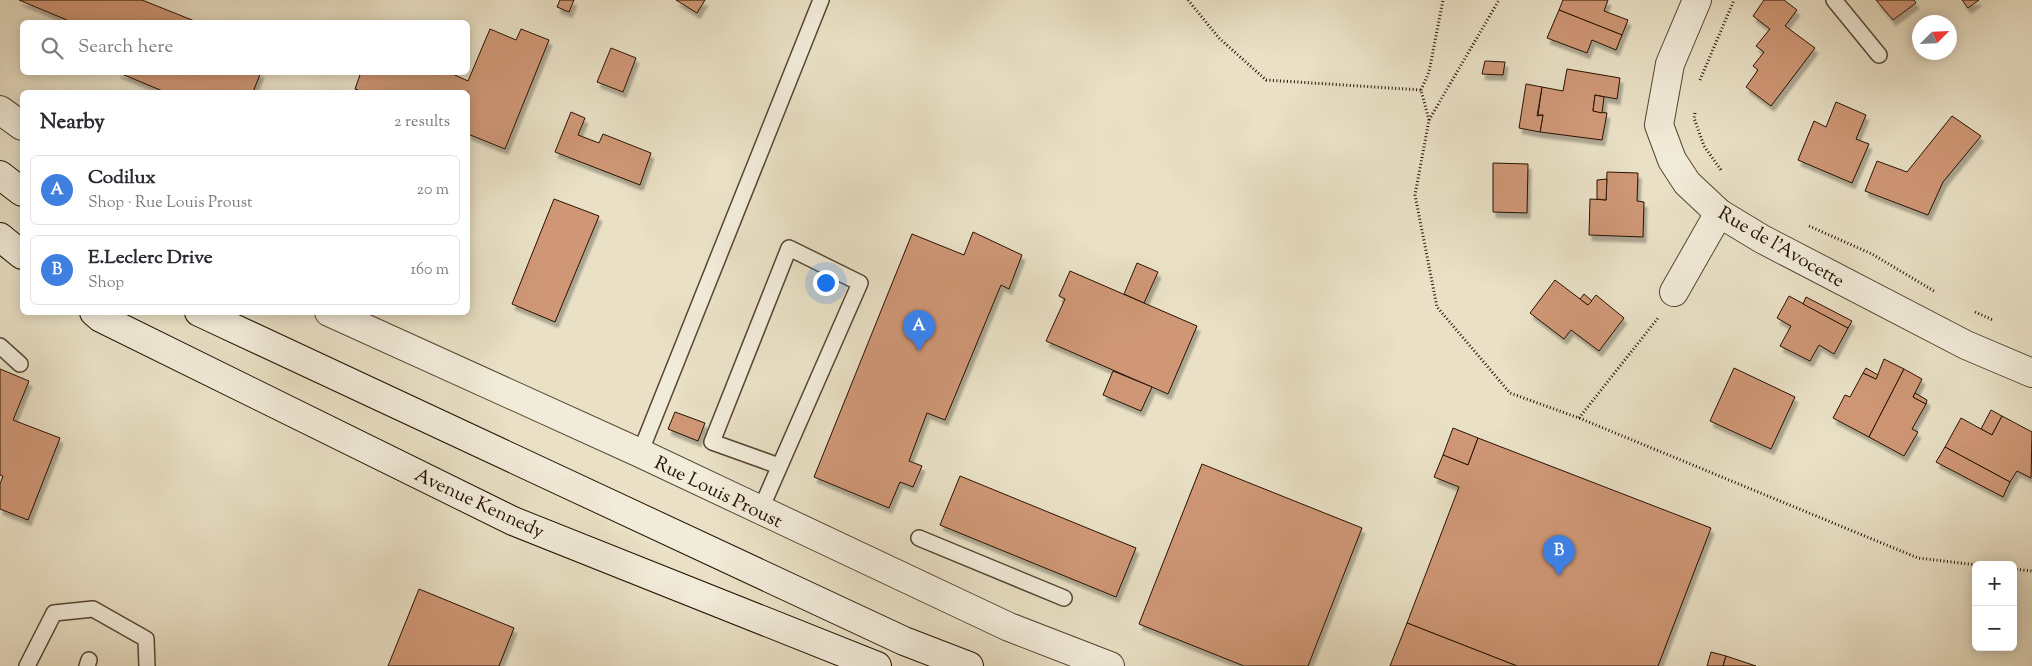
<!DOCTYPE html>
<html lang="en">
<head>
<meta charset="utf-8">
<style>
  :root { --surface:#fff; --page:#f2f2f3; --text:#2b2b33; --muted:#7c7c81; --line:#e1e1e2; --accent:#d93025 }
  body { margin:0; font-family:"Sorts Mill Goudy",serif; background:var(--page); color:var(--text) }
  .controls { position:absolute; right:15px; bottom:15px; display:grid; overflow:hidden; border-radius:8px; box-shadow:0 2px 12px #0003 }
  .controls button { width:45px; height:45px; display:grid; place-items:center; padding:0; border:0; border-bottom:1px solid var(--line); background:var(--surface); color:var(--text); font:25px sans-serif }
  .compass { position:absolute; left:1912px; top:15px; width:45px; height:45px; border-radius:50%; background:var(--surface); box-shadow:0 2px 12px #0003; rotate:66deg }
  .you { position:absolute; left:825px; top:282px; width:18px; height:18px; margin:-12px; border:4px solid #fff; border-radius:50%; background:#1a73e8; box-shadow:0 0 0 8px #1a73e833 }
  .badge { display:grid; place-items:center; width:32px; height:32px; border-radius:50%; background:var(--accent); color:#fff; font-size:16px; font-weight:700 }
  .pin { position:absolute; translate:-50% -41px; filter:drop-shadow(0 1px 2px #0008) }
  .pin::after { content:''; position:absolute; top:26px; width:18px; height:15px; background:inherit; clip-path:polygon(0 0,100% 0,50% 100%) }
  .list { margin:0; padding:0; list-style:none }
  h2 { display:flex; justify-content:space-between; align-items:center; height:65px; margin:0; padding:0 20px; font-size:21px }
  h2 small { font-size:16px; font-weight:400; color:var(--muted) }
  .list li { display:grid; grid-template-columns:32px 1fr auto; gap:15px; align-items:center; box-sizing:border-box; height:70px; margin:0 10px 10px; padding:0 10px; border:1px solid var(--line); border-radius:8px }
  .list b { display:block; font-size:19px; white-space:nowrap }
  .list p { margin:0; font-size:16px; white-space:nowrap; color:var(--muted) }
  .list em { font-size:16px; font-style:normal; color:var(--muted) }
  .icon { flex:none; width:28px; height:28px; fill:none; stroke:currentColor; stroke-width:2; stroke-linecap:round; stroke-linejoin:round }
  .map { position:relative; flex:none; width:2032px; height:666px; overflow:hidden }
  .search { position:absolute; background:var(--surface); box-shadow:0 2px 12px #0003; left:20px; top:20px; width:450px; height:55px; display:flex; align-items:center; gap:12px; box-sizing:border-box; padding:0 18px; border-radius:8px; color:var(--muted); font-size:19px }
  .panel { position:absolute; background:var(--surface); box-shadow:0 2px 12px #0003; left:20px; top:90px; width:450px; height:225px; border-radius:8px }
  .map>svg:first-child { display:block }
  .building { fill:#cf9776; stroke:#261201; filter:url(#shadow) }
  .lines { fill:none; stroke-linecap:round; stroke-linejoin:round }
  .service-casing { stroke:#574632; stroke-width:18 }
  .minor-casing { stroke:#574632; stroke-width:30 }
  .secondary-casing { stroke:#261201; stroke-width:30 }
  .path { stroke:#261201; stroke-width:3; stroke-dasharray:1 2.5; stroke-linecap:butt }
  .service { stroke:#f1ebd9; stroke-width:15 }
  .minor { stroke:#f1ebd9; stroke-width:28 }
  .secondary { stroke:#f1ebd9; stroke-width:28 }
  .labels { text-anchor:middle; stroke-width:5; stroke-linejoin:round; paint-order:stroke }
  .street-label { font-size:19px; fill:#261201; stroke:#f1ebd9 }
</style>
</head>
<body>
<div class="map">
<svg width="2032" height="666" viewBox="0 0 2032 666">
  <defs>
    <filter id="shadow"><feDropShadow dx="3" dy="5.5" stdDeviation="1" flood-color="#0004"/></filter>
  </defs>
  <rect width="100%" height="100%" fill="#e9e0c5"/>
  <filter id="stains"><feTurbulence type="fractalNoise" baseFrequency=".004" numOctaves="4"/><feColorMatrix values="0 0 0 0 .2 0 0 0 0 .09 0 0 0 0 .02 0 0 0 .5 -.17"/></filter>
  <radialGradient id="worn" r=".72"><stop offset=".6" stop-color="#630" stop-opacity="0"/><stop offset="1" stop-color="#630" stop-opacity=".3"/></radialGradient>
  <g class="building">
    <path d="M 19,0 L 142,0 L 197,22 L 66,22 L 67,20 Z"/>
    <path d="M 560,0 L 574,0 L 569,12 L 557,7 Z"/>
    <path d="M 676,0 L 705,0 L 697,13 Z"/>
    <path d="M 1563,0 L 1608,0 L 1604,11 L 1628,20 L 1622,35 L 1559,10 Z"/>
    <path d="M 1764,0 L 1784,0 L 1797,10 L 1785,26 L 1815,48 L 1771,106 L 1746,87 L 1758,70 L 1753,66 L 1764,52 L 1756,46 L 1770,29 L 1753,16 Z"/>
    <path d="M 1876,0 L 1914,0 L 1916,3 L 1893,20 Z"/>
    <path d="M 1962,0 L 1979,0 L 1968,8 Z"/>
    <path d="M 1559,10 L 1622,35 L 1616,50 L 1592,40 L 1587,53 L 1547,38 Z"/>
    <path d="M 490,29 L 516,40 L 521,29 L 549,40 L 505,149 L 468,134 L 468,92 L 363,92 L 355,89 L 361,72 L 448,72 L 468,81 Z"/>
    <path d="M 611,48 L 636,58 L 623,92 L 597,82 Z"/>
    <path d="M 1485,61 L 1505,62 L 1503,75 L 1482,74 Z"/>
    <path d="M 1567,69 L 1620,78 L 1617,99 L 1595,95 L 1593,111 L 1607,113 L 1602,140 L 1540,132 L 1543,115 L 1538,115 L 1542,87 L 1563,91 Z"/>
    <path d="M 117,72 L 261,72 L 253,92 L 165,92 Z"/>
    <path d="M 1526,84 L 1542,87 L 1537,116 L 1543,115 L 1540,132 L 1519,128 Z"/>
    <path d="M 1595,95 L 1604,97 L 1602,113 L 1593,111 Z"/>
    <path d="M 1836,102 L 1866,115 L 1856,139 L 1869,144 L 1852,183 L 1798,160 L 1814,121 L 1826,127 Z"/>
    <path d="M 571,112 L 585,118 L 578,135 L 599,143 L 603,134 L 651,153 L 640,185 L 555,152 Z"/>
    <path d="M 1952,116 L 1981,136 L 1943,182 L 1928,215 L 1865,191 L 1877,161 L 1907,172 Z"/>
    <path d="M 1493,163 L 1528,164 L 1527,213 L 1493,212 Z"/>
    <path d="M 1607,172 L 1638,173 L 1637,201 L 1644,202 L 1643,237 L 1589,235 L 1590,199 L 1606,200 Z"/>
    <path d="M 1607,179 L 1606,200 L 1597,199 L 1597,180 Z"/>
    <path d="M 554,199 L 599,216 L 555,322 L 512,304 Z"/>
    <path d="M 973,232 L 1022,255 L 1009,289 L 1001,285 L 945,420 L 927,413 L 909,461 L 922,466 L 913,487 L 900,482 L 889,508 L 814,477 L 912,234 L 964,255 Z"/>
    <path d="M 1137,263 L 1158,272 L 1144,303 L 1124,294 Z"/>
    <path d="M 1070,271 L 1197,326 L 1168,394 L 1046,341 L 1065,299 L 1059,296 Z"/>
    <path d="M 1555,280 L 1588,305 L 1596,295 L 1624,318 L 1599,351 L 1571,330 L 1564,339 L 1530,313 Z"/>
    <path d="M 1584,294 L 1592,301 L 1588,305 L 1580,299 Z"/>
    <path d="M 1789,296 L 1848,328 L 1834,354 L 1819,345 L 1810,361 L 1780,346 L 1791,326 L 1777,318 Z"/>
    <path d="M 1806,297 L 1852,321 L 1848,328 L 1803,304 Z"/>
    <path d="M 1884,359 L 1904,369 L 1869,437 L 1833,418 L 1845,395 L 1850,397 L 1863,373 L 1876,379 Z"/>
    <path d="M 1734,368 L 1795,397 L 1771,449 L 1710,421 Z"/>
    <path d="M 1866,368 L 1878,375 L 1876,379 L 1863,373 Z"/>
    <path d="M 0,369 L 29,381 L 13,420 L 60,438 L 28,520 L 0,509 L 0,484 L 3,476 L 0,475 Z"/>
    <path d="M 1904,369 L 1922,379 L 1913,397 L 1926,404 L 1912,429 L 1918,432 L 1904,456 L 1869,437 Z"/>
    <path d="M 1113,371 L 1152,387 L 1141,411 L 1103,395 Z"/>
    <path d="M 1915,393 L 1927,400 L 1926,404 L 1913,397 Z"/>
    <path d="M 1991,410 L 2002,416 L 1992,435 L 1981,429 Z"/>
    <path d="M 675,412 L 705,423 L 698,441 L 668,429 Z"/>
    <path d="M 2002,416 L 2032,432 L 2031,478 L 2017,471 L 2010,482 L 1945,447 L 1961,418 L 1992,435 Z"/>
    <path d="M 1453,428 L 1478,438 L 1468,465 L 1443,455 Z"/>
    <path d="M 1478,438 L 1711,528 L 1658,666 L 1517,666 L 1407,623 L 1459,487 L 1434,477 L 1443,455 L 1468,465 Z"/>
    <path d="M 1945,447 L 2010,482 L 2003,497 L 1936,462 Z"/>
    <path d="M 1202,464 L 1362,528 L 1308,666 L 1244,666 L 1139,624 Z"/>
    <path d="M 960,476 L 1136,548 L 1116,597 L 940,525 Z"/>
    <path d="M 419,589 L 514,628 L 499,666 L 388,666 Z"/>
    <path d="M 1407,623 L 1517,666 L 1390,666 Z"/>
    <path d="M 1711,652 L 1726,656 L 1723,666 L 1707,666 Z"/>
    <path d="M 1726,656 L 1756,666 L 1723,666 Z"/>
  </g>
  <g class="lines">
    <defs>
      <g id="service">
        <path d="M 1834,0 L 1879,55"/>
        <path d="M 0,346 L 20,364"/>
        <path d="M 640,453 L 821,0"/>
        <path d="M 760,511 L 860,283 L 789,248 L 712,442 L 779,466"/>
        <path d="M 919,538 L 1064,598"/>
        <path d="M 27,666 L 54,613 L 93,609 L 146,639 L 147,666"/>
        <path d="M 87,666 L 89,660"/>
      </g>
      <g id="minor">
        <path d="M 1697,0 L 1670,64 L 1659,125 L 1672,160 L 1687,183 L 1719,213 L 1762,239 L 1966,345 L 2032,373"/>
        <path d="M 0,110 L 22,126"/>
        <path d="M 1674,292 L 1719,213"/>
        <path d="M 329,312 L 640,453 L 1009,627 L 1110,666"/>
      </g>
      <g id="secondary">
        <path d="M 0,175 L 22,192"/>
        <path d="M 0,237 L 22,255"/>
        <path d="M 94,312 L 101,318 L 513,521 L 877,666"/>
        <path d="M 199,312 L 904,641 L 969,666"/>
      </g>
    </defs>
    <use href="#service" class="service-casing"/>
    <use href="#minor" class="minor-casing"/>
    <use href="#secondary" class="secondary-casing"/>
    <g class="path">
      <path d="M 1188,0 L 1219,38 L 1266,80 L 1421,90 L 1429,120 L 1415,195 L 1437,307 L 1510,393 L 1579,418 L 1918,558 L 1977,565"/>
      <path d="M 1700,80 L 1734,0"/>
      <path d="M 1421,90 L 1429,72 L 1443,0"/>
      <path d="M 1695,113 L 1694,118 L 1704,146 L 1721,170"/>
      <path d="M 1429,120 L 1499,0"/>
      <path d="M 1809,226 L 1872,254 L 1934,291"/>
      <path d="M 1975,312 L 1993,320"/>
      <path d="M 1579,418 L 1658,318"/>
      <path d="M 2013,569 L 2032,571"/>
    </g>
    <use href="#service" class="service"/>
    <use href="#minor" class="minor"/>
    <use href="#secondary" class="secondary"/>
  </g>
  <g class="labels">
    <g class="street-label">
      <text transform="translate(1782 246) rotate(30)" y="7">Rue de l'Avocette</text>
      <text transform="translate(719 491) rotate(26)" y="7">Rue Louis Proust</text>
      <text transform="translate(480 502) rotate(25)" y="7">Avenue Kennedy</text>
    </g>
  </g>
  <rect width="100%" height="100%" filter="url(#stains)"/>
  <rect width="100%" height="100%" fill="url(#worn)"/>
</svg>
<div class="controls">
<button>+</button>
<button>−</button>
</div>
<svg class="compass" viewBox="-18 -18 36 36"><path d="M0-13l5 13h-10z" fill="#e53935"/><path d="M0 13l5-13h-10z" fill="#7c7c81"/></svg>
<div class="you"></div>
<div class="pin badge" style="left:919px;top:351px;background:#3f7fe0">A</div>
<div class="pin badge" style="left:1559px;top:576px;background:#3f7fe0">B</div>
<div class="search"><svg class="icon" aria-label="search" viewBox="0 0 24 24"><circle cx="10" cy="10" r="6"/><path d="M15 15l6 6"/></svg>Search here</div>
<section class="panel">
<h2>Nearby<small>2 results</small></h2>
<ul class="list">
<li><span class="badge" style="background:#3f7fe0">A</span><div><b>Codilux</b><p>Shop · Rue Louis Proust</p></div><em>20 m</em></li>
<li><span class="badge" style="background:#3f7fe0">B</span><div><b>E.Leclerc Drive</b><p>Shop</p></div><em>160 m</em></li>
</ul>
</section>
</div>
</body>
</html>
